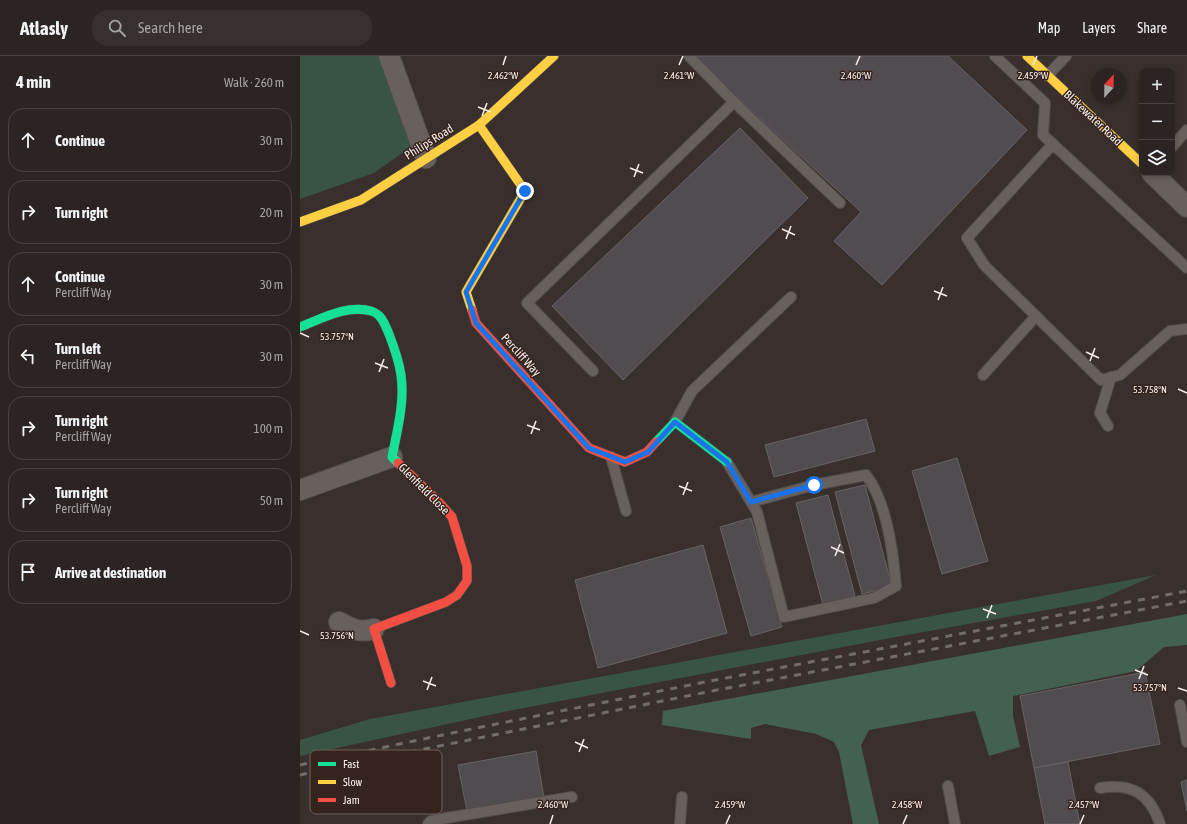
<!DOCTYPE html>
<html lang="en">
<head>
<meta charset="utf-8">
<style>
  :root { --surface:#2b2422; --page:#37302f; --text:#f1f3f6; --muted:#a6a4a5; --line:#474140 }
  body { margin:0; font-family:"Asap Condensed",sans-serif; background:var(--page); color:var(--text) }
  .controls { position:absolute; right:12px; top:12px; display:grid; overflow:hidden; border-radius:8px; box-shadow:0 2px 6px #0003 }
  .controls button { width:36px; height:36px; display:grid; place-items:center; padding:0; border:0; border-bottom:1px solid var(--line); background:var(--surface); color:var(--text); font:20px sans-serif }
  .compass { position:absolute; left:791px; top:12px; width:36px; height:36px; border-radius:50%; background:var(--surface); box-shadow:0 2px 6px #0003; rotate:22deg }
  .stop { position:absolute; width:12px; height:12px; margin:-9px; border:3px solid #1a73e8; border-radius:50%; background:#fff }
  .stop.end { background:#1a73e8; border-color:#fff; box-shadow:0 1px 4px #0008 }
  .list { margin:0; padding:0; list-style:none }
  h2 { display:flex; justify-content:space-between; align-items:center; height:52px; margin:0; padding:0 16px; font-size:17px }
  h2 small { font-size:13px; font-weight:400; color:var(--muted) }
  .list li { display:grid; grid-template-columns:26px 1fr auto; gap:12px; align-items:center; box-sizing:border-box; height:64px; margin:0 8px 8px; padding:0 8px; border:1px solid var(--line); border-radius:16px }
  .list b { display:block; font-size:15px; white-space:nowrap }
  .list p { margin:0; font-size:13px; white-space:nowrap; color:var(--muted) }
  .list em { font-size:13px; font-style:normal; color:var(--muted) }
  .icon { flex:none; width:22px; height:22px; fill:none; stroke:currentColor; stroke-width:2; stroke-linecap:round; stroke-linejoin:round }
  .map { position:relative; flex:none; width:887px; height:768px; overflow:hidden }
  header { display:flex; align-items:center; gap:24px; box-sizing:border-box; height:56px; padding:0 20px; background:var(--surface); border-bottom:1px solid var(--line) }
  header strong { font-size:19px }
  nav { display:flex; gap:22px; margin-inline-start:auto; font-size:14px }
  .search { width:280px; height:36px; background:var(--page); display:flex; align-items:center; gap:10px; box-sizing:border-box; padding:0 14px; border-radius:16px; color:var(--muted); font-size:15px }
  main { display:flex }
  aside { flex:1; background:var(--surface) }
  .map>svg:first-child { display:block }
  .green { fill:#385445 }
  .forest { fill:#436150 }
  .building { fill:#504c50; stroke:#686366 }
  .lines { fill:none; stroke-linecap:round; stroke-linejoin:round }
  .lane-casing { stroke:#534c49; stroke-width:12 }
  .street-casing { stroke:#534c49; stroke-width:22 }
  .fast-casing { stroke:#534c49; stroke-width:10 }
  .slow-casing { stroke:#534c49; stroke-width:10 }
  .jam-casing { stroke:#534c49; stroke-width:10 }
  .lane { stroke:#67605d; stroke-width:10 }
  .street { stroke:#67605d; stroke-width:20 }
  .fast { stroke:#16e098; stroke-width:9 }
  .slow { stroke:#ffcf43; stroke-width:9 }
  .jam { stroke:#f24e42; stroke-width:9 }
  .rail { stroke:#726c69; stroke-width:3; stroke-dasharray:7 7; stroke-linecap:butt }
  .route { stroke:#1a73e8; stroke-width:5 }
  .ticks { fill:none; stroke:#f9eee9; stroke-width:1.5 }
  .labels { text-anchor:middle; stroke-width:3; stroke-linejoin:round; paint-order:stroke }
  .street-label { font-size:12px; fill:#f9eee9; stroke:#35241e }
  .key { fill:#35241e; stroke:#70615b; stroke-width:1 }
  .key-label { font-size:11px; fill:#f9eee9 }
  .ticks-label { font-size:10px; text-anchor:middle; fill:#f9eee9; stroke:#35241e; stroke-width:3; stroke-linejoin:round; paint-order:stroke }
</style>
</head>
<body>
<header>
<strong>Atlasly</strong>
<div class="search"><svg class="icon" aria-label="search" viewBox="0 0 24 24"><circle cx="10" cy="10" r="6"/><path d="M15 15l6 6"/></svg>Search here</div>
<nav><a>Map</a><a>Layers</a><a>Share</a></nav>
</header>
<main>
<aside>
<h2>4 min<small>Walk · 260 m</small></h2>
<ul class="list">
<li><svg class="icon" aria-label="ahead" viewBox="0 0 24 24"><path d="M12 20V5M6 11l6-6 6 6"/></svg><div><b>Continue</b></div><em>30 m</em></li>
<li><svg class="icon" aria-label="right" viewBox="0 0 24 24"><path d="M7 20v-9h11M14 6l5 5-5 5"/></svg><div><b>Turn right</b></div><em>20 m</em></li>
<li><svg class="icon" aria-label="ahead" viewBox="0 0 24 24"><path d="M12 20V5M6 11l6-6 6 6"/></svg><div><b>Continue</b><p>Percliff Way</p></div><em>30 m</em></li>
<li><svg class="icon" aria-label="left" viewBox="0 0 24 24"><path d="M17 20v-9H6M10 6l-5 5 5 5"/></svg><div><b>Turn left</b><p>Percliff Way</p></div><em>30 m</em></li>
<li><svg class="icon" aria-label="right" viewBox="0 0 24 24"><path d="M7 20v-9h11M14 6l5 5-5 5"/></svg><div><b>Turn right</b><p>Percliff Way</p></div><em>100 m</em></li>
<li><svg class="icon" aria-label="right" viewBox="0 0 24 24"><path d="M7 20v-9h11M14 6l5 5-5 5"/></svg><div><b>Turn right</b><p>Percliff Way</p></div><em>50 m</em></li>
<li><svg class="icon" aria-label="arrive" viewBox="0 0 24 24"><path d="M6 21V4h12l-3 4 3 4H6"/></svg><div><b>Arrive at destination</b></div></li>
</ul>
</aside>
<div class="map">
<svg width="887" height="768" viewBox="0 0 887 768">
  <rect width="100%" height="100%" fill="#39302d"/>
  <g class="green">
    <path d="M 0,0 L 82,0 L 115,88 L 74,117 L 0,143 Z"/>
    <path d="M 856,519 L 796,545 L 585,583 L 203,656 L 0,700 L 0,684 L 70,663 Z"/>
  </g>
  <path class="forest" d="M 887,558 L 887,589 L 864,591 L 836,615 L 713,640 L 713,660 L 720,691 L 689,700 L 675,655 L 569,674 L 561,689 L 579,768 L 553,768 L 539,696 L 534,686 L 516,678 L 465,668 L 451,672 L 451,683 L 362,669 L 363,655 Z"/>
  <g class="building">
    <path d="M 393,0 L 648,0 L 727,74 L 582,229 L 534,185 L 561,156 Z"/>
    <path d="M 440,72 L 508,142 L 323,324 L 252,250 Z"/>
    <path d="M 566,363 L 575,395 L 474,421 L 465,389 Z"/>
    <path d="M 657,402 L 688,505 L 642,518 L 612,415 Z"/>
    <path d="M 565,429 L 592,531 L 562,538 L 535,436 Z"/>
    <path d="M 528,439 L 555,540 L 523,549 L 496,447 Z"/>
    <path d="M 451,462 L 482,571 L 451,580 L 420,471 Z"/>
    <path d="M 403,489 L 427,577 L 298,612 L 275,524 Z"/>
    <path d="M 845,616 L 860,688 L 734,712 L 720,640 Z"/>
    <path d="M 236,695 L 244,742 L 167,755 L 158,709 Z"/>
    <path d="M 768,706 L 780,768 L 745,768 L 734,712 Z"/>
    <path d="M 887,724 L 887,755 L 881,726 Z"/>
  </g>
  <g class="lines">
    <defs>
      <g id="lane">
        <path d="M 695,0 L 745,47 L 743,79 L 887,212"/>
        <path d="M 747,20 L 766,0"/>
        <path d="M 434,46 L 540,147"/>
        <path d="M 753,88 L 667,182 L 684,209 L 801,324 L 820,319 L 870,275 L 887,273"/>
        <path d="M 872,91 L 887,74"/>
        <path d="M 293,315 L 227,247 L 434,46 L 389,0"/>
        <path d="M 683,319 L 736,260"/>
        <path d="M 375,366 L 392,335 L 491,241"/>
        <path d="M 808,370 L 800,357 L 811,321"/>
        <path d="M 311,401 L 326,455"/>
        <path d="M 427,406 L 457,456 L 484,561 L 574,542 L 596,530 C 593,496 587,446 566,419 L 514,429 L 451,446"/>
        <path d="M 880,649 L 887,686"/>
        <path d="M 648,730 L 655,768"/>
        <path d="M 800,732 C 831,727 850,737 860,768"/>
        <path d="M 128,768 L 131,765 L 152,761 L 272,741"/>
        <path d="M 380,768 L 382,741"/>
      </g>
      <g id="street">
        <path d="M 89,0 L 126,102"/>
        <path d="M 852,117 L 887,151"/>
        <path d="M 0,434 L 92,401"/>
        <path d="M 39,566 C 53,573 58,577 74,573"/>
      </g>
      <g id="fast">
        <path d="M 0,271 C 21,263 48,248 71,255 C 82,258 85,269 89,278 C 94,291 99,305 101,319 C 105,346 97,375 92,401 L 98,407"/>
        <path d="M 356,386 L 375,366 L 427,406"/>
      </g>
      <g id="slow">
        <path d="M 727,0 L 842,108"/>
        <path d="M 0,166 L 61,144 L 179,69 L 254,0"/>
        <path d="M 172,254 L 166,236 L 225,135 L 179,69"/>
      </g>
      <g id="jam">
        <path d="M 172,254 L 176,267 L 289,392 L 325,406 L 347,396 L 356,386"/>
        <path d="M 91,627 L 74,573 L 146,546 L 157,539 L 167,525 L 167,510 L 152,461 L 137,444 L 98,407"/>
      </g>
    </defs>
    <use href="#lane" class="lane-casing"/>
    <use href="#street" class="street-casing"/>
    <use href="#fast" class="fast-casing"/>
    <use href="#slow" class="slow-casing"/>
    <use href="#jam" class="jam-casing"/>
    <use href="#lane" class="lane"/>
    <use href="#street" class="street"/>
    <use href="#fast" class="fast"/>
    <use href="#slow" class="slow"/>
    <use href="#jam" class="jam"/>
    <g class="rail">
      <path d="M 0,709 L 147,678 L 405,626 L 887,535"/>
      <path d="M 0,719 L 149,688 L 407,636 L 887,545"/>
    </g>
  </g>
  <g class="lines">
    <path class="route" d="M 225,135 L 166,236 L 176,267 L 289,392 L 325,406 L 348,396 L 375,366 L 427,406 L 451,446 L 514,429"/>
  </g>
  <path class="ticks" d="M 203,9 L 206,0M 379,9 L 383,0M 556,9 L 560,0M 733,9 L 737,0M 178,51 L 191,56M 182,60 L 187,47M 330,112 L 343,117M 334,121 L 339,108M 482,173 L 495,179M 486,183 L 491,170M 634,235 L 647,240M 638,244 L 643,231M 0,277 L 9,281M 786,296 L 799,302M 790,305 L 795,292M 75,307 L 88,312M 79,316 L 84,303M 878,333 L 887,337M 227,369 L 240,374M 231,378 L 236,365M 379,430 L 392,435M 383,439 L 388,426M 531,491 L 544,497M 535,500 L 540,488M 683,553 L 696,558M 687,562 L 692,549M 0,575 L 9,579M 835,614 L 848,619M 839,623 L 844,610M 123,625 L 136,630M 878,632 L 887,635M 127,634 L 132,621M 275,686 L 288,692M 279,696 L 284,683M 250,768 L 253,759M 426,768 L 430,759M 603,768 L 607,759M 780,768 L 784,759"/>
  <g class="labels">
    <g class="street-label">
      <text transform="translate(793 62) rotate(43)" y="4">Blakewater Road</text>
      <text transform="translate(129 86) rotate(-32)" y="4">Philips Road</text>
      <text transform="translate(221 299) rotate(48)" y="4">Percliff Way</text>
      <text transform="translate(124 433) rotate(45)" y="4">Glenfield Close</text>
    </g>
  </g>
  <rect x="10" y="694" width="132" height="64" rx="6" class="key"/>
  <rect x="18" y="706" width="18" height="4" fill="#16e098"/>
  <rect x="18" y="724" width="18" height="4" fill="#ffcf43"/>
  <rect x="18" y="742" width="18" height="4" fill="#f24e42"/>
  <g class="key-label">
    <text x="43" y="712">Fast</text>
    <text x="43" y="730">Slow</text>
    <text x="43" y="748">Jam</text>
  </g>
  <g class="ticks-label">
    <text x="203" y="23">2.462°W</text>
    <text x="379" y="23">2.461°W</text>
    <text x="556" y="23">2.460°W</text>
    <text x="733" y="23">2.459°W</text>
    <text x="37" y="284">53.757°N</text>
    <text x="850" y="337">53.758°N</text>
    <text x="37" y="583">53.756°N</text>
    <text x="850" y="635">53.757°N</text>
    <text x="253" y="752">2.460°W</text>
    <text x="430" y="752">2.459°W</text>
    <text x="607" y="752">2.458°W</text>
    <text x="784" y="752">2.457°W</text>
  </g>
</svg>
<div class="controls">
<button>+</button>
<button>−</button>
<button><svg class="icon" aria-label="layers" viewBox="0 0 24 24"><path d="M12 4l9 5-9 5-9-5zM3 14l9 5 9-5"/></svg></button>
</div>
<svg class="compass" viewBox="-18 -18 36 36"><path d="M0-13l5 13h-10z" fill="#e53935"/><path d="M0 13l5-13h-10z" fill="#a6a4a5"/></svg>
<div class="stop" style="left:514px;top:429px"></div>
<div class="stop end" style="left:225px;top:135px"></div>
</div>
</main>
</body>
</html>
